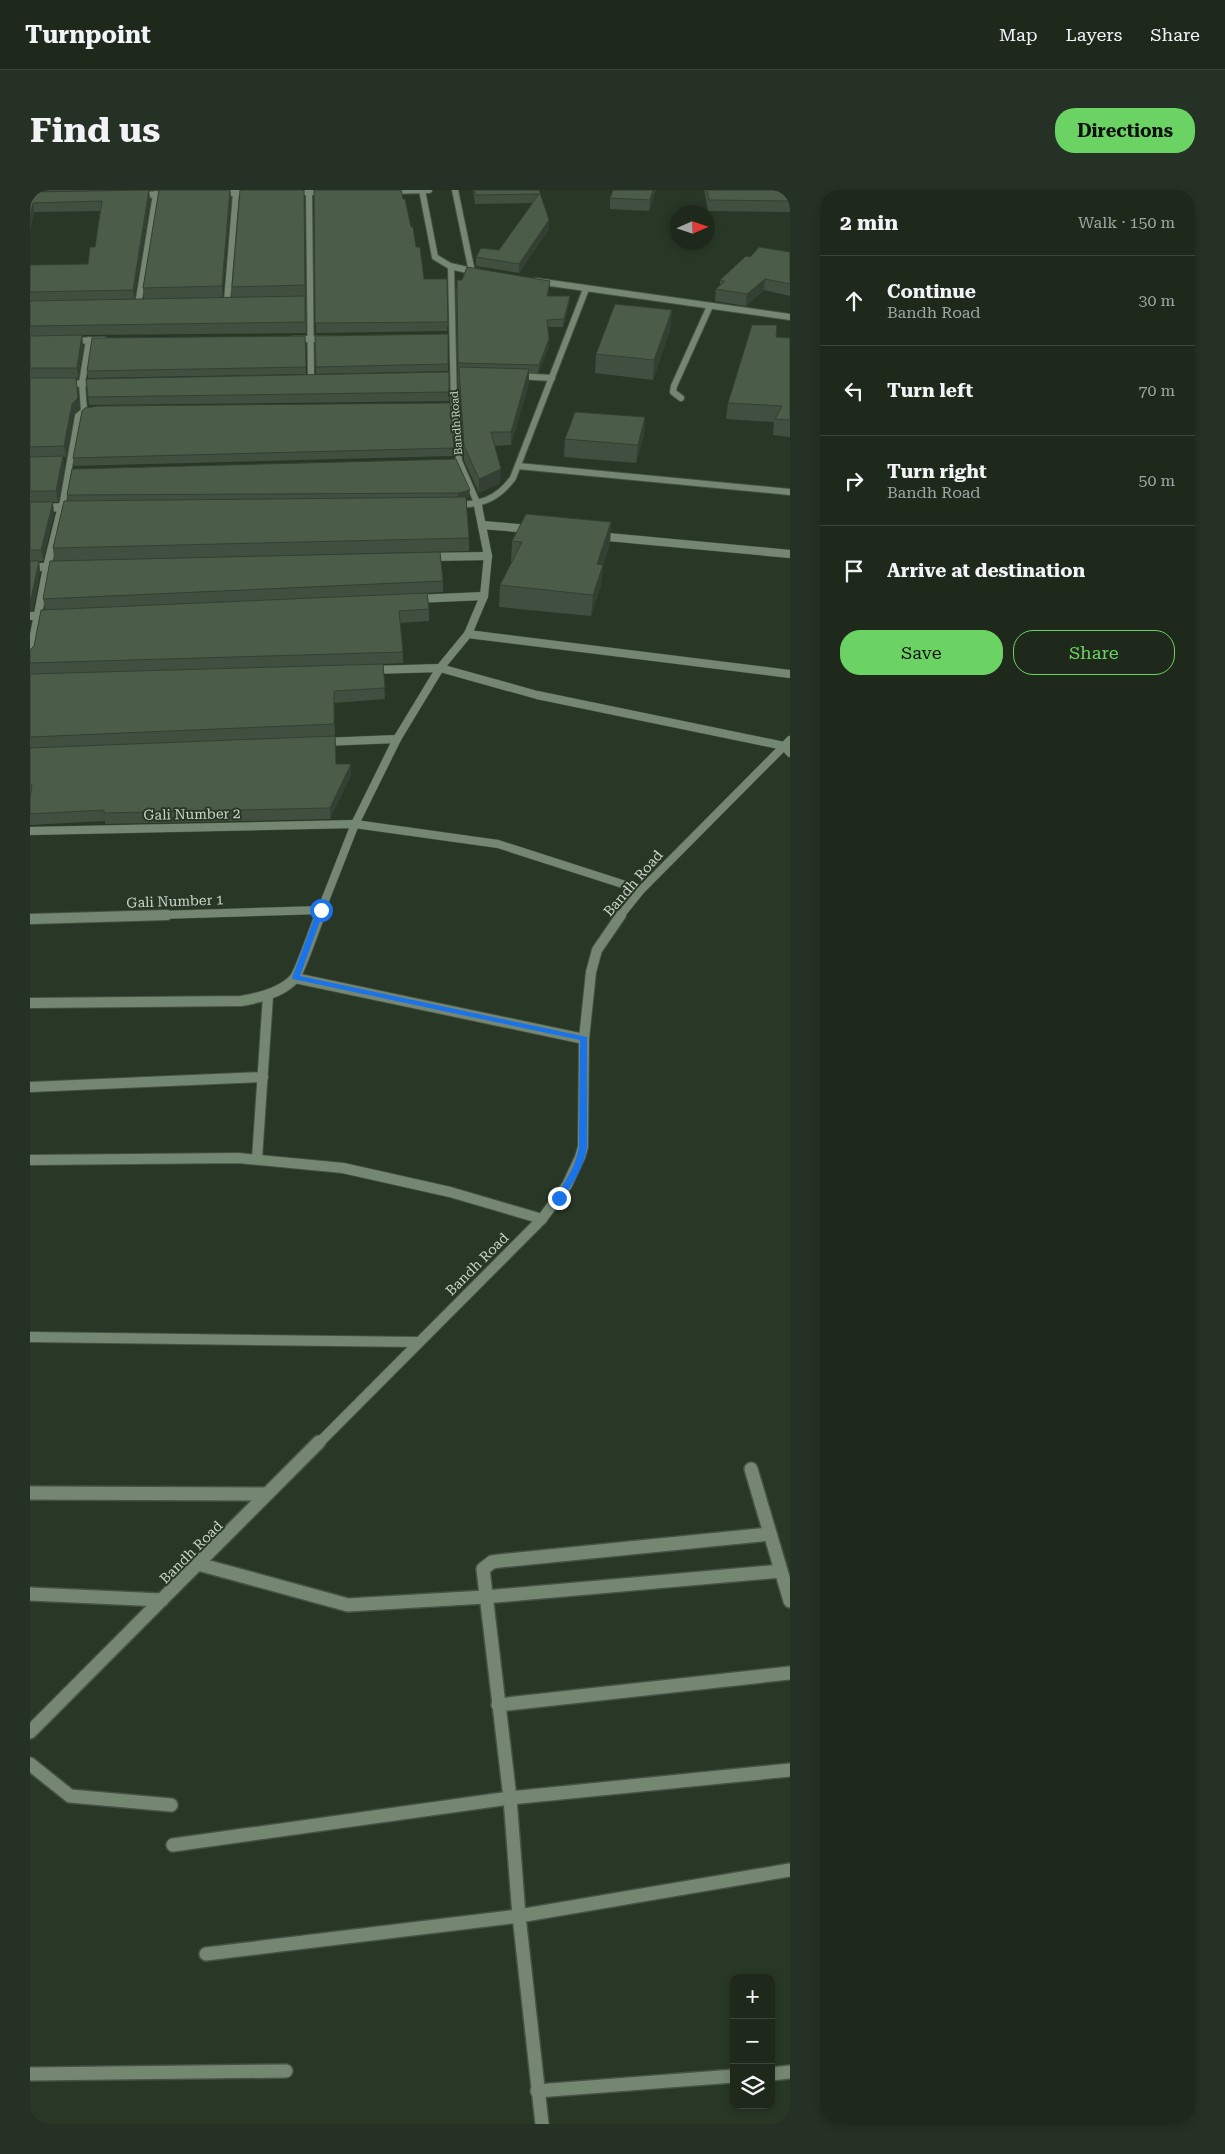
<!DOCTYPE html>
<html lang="en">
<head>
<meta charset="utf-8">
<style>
  :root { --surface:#1e291c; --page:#263125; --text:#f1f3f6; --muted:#a1a6a3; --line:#3c453b; --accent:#6bd363 }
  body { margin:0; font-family:"Roboto Serif",serif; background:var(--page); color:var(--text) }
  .controls { position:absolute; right:15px; bottom:15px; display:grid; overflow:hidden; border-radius:10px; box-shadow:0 2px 8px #0003 }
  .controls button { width:45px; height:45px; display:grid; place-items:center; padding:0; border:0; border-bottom:1px solid var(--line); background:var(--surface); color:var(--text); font:25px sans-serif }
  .compass { position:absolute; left:640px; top:15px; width:45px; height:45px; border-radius:50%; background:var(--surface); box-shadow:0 2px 8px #0003; rotate:87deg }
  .stop { position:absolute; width:15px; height:15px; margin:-11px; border:4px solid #1a73e8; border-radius:50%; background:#fff }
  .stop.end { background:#1a73e8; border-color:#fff; box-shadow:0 1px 5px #0008 }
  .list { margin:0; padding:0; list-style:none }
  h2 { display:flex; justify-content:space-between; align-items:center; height:65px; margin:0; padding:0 20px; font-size:21px }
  h2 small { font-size:16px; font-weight:400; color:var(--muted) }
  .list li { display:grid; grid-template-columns:32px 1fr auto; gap:15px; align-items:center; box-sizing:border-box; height:90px; padding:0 20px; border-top:1px solid var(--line) }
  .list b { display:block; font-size:19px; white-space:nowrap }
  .list p { margin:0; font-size:16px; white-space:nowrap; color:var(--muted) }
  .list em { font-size:16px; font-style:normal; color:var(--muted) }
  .actions { display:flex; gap:10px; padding:15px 20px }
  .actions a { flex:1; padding:11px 0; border:1px solid var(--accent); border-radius:20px; text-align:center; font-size:18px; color:var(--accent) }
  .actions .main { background:var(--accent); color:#111 }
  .icon { flex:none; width:28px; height:28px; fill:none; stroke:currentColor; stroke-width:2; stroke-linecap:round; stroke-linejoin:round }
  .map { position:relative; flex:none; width:760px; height:1934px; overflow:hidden; border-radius:20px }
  header { display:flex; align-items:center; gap:30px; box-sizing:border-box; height:70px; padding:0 25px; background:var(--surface); border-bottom:1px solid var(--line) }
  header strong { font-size:24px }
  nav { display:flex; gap:28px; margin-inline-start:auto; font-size:18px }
  .intro { display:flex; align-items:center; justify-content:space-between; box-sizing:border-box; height:120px; padding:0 30px }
  h1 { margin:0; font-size:35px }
  .button { padding:12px 22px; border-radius:20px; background:var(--accent); color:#111; font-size:18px; font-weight:700 }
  main { display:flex; gap:30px; padding:0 30px }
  aside { flex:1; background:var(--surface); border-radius:20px; box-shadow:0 2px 8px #0003 }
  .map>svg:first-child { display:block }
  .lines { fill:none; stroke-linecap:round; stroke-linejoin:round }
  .service-casing { stroke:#455244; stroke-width:8 }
  .minor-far3-casing { stroke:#455244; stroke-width:8 }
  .minor-far2-casing { stroke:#455244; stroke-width:9 }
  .minor-far1-casing { stroke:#455244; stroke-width:12 }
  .minor-casing { stroke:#455244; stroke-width:16 }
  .tertiary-casing { stroke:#455244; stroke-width:8 }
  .service { stroke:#758773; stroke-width:6 }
  .minor-far3 { stroke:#758773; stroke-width:6 }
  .minor-far2 { stroke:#758773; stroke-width:8 }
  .minor-far1 { stroke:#758773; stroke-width:10 }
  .minor { stroke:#758773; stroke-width:13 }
  .tertiary { stroke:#758773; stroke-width:6 }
  .wall { fill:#404f3f }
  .shaded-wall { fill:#344033 }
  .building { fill:#4b5c49; stroke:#344033 }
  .route { fill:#1a73e8 }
  .labels { text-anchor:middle; stroke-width:4; stroke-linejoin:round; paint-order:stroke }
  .far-street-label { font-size:11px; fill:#ccd6cb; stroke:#283726 }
  .street-label { font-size:14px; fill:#ccd6cb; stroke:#283726 }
</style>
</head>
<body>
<header>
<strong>Turnpoint</strong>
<nav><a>Map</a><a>Layers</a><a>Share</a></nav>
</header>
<div class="intro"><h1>Find us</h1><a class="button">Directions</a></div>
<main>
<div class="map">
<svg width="760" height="1934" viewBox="0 0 760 1934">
  <rect width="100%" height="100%" fill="#283726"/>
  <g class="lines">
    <defs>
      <path id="service" d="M 651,208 L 643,202 L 644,196 L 680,116"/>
      <g id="minor-far3">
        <path d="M 425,0 L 442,82"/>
        <path d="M 358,1 L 399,0"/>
        <path d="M 261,2 L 296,2"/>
        <path d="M 279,2 L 281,189"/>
        <path d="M 188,3 L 221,3"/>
        <path d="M 106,5 L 141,4"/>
        <path d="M 421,77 L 424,216 L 429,271 L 449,317"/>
        <path d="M 197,112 L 206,3"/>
        <path d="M 108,115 L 126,4"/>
        <path d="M 264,149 L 299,149"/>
        <path d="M 41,151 L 74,150"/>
        <path d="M 486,186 L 522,188"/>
        <path d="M 33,194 L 69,193"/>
        <path d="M 54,221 L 52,193 L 59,150"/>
        <path d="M 488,276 L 760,302"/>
        <path d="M 423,315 C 450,315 467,310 483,288 L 556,99"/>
        <path d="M 32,317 L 48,226 L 54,221"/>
        <path d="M 33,317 L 46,317"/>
      </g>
      <g id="minor-far2">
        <path d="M 0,318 L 46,317"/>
        <path d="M 452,335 L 500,339"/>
        <path d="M 567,346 L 760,364"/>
        <path d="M 397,367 L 458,366"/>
        <path d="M 0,377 L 32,377"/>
        <path d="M 385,409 L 454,406"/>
        <path d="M 0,426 L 23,425"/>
        <path d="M 438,444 L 760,484"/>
        <path d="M 0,466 L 17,377 L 32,316"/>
        <path d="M 341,480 L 410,478 L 507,505 L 754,556 L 760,563"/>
        <path d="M 293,552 L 367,549"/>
        <path d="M 0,641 L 325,634 L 468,654 L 611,700"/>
        <path d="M 97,726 L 291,720"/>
        <path d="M 289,726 L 325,634 L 367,549 L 410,478 L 438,444 L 454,406 L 458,366 L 448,316"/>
        <path d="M 590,726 L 611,700 L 760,550"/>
      </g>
      <g id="minor-far1">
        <path d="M 0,729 L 137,725"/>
        <path d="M 265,788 L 554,849"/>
        <path d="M 0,813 L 211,811 C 229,808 251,803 264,789 C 270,782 285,737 290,725"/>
        <path d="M 0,897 L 233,887"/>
        <path d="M 227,969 L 238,806"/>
        <path d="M 0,970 L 208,968 L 313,978 L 420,1002 L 512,1029"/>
        <path d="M 0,1147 L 388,1152"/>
        <path d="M 288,1254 L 512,1029 L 537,995 L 550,967 L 553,957 L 554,849 L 561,782 L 567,760 L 591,725"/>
      </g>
      <g id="minor">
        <path d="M 721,1279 L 760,1411"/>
        <path d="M 0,1303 L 237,1304"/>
        <path d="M 168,1374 L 318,1415 L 455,1407 L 751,1381"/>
        <path d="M 0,1404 L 132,1410"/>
        <path d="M 468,1515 L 760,1483"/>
        <path d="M 0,1542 L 289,1252"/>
        <path d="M 0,1574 L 40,1606 L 141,1615"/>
        <path d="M 143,1655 L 480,1608 L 760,1580"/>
        <path d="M 176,1764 L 489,1726 L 760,1680"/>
        <path d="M 0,1884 L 256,1881"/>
        <path d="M 741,1884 L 760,1882"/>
        <path d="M 507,1901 L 704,1886"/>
        <path d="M 512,1934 L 489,1726 L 480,1608 L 453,1379 L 462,1372 L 469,1371 L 740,1344"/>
      </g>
      <g id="tertiary">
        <path d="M 392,0 L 405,67 L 420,76 L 450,83"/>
        <path d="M 506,91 L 760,127"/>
      </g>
    </defs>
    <use href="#service" class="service-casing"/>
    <use href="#minor-far3" class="minor-far3-casing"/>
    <use href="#minor-far2" class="minor-far2-casing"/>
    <use href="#minor-far1" class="minor-far1-casing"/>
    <use href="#minor" class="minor-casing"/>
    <use href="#tertiary" class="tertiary-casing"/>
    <use href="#service" class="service"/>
    <use href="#minor-far3" class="minor-far3"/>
    <use href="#minor-far2" class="minor-far2"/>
    <use href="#minor-far1" class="minor-far1"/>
    <use href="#minor" class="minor"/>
    <use href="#tertiary" class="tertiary"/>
  </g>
  <g class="wall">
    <path d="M 0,0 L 114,0 L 0,2 Z"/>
    <path d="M 119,0 L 120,10 L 104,109 L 114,109 L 113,98 L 129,0 L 200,0 L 201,8 L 192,108 L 202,107 L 202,97 L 274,0 L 276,143 L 52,145 L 53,155 L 48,188 L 46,188 L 49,219 L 43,225 L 36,267 L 33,267 L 34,277 L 28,312 L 0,312 L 0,75 L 58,74 L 65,57 L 70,21 L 4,22 L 0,41 L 0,2 Z"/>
    <path d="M 284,0 L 373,9 L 394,89 L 418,132 L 417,141 L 286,143 Z"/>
    <path d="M 443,0 L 509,0 L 519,30 L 519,39 L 489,83 L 446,76 L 446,67 L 469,60 L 503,13 L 445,14 Z"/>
    <path d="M 583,0 L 626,0 L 619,21 L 580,19 L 580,8 Z"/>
    <path d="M 674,0 L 760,0 L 760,22 L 678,21 Z"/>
    <path d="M 760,62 L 760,106 L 734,100 L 716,116 L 685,111 L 686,99 L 690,96 L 690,90 L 720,67 Z"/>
    <path d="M 520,91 L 518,106 L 540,106 L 539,114 L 533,137 L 518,137 L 519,157 L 508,183 L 499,183 L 499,193 L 481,255 L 464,256 L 470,293 L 449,303 L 434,270 L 428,191 L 426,98 Z"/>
    <path d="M 642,120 L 640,139 L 623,190 L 565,183 L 566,164 Z"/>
    <path d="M 418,144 L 418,181 L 286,184 L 285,146 Z"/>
    <path d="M 275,146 L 276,184 L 58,188 L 57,181 Z"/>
    <path d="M 746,147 L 760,148 L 760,247 L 743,245 L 744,232 L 696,229 L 698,213 Z"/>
    <path d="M 419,182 L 419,211 L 59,215 L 56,189 Z"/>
    <path d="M 615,227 L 614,245 L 606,273 L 534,267 L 535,249 Z"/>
    <path d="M 424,258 L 424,266 L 44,276 L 43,268 Z"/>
    <path d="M 426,269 L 439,307 L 436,308 L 439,348 L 439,361 L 24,371 L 23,358 L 38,311 L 37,305 Z"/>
    <path d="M 0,312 L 24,323 L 13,371 L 9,371 L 10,382 L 3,420 L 0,421 Z"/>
    <path d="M 581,332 L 580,353 L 573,375 L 571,395 L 561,426 L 469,417 L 470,395 L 482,372 L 481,371 L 482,351 Z"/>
    <path d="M 413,391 L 413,402 L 397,403 L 399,419 L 399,431 L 370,433 L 373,462 L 373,473 L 353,474 L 355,509 L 304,513 L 305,546 L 306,574 L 321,574 L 321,585 L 300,629 L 75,634 L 75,631 L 0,635 L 0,460 L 4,456 L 15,419 L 13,409 Z"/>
  </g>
  <g class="shaded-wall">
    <path d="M 119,0 L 120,10 L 104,110 L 103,100 Z"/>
    <path d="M 200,0 L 201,8 L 192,108 L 192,96 Z"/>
    <path d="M 623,0 L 626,0 L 619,21 L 620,10 Z"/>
    <path d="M 3,13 L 4,22 L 0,41 L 0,26 Z"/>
    <path d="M 519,30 L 519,39 L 489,83 L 489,74 Z"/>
    <path d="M 735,89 L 734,100 L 716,116 L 717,104 Z"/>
    <path d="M 540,106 L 539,114 L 533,137 L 534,129 Z"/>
    <path d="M 642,120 L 640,139 L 623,190 L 624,170 Z"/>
    <path d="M 52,145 L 53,155 L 48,188 L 47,178 Z"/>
    <path d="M 519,149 L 519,157 L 508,183 L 509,175 Z"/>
    <path d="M 499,179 L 499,193 L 481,255 L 481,242 Z"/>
    <path d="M 46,188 L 49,219 L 43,225 L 36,267 L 34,256 Z"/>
    <path d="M 615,227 L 614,245 L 606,273 L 608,255 Z"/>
    <path d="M 33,266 L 34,277 L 28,312 L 26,301 Z"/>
    <path d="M 471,279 L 470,293 L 449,303 L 449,289 Z"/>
    <path d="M 440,300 L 439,307 L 428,310 L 428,303 Z"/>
    <path d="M 23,312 L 24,323 L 13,371 L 11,360 Z"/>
    <path d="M 581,332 L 580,353 L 566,395 L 567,374 Z"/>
    <path d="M 9,371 L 10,382 L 3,420 L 0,421 L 0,409 Z"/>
    <path d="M 573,375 L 571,395 L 561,426 L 563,405 Z"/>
    <path d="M 321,574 L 321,585 L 300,629 L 300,618 Z"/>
  </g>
  <g class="building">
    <path d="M 119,0 L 103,100 L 0,102 L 0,75 L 58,74 L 60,57 L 65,57 L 72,11 L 3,13 L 0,26 L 0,2 Z"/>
    <path d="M 129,0 L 200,0 L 192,96 L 113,98 Z"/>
    <path d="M 210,0 L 274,0 L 275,95 L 202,97 Z"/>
    <path d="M 284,0 L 371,0 L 373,9 L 375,9 L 381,37 L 383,37 L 386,57 L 390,57 L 394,89 L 417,89 L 418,132 L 285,133 Z"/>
    <path d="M 445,0 L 509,0 L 519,30 L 489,74 L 446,67 L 451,58 L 469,60 L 509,4 L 445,5 Z"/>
    <path d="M 583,0 L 623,0 L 620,10 L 580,8 Z"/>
    <path d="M 677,0 L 760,0 L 760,11 L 679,10 Z"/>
    <path d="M 729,57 L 760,62 L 760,94 L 735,89 L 717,104 L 686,99 L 695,91 L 690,90 L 716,66 L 720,67 Z"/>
    <path d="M 437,77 L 520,91 L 517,106 L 540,106 L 534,129 L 517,130 L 519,149 L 509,175 L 428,173 L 427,90 L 432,90 Z"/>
    <path d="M 275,106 L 275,132 L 0,136 L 0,111 Z"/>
    <path d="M 585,114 L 642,120 L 624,170 L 566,164 Z"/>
    <path d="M 722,135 L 747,135 L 746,147 L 760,148 L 760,230 L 745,229 L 752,216 L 698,213 Z"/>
    <path d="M 418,144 L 418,174 L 286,177 L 285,146 Z"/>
    <path d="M 52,145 L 47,178 L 0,178 L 0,146 Z"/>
    <path d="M 275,146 L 276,177 L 57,181 L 62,148 Z"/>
    <path d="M 429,177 L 499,179 L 481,242 L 461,242 L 471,279 L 449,289 L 434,256 Z"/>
    <path d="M 419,182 L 419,202 L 58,207 L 56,189 Z"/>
    <path d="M 0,188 L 46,188 L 48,208 L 42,214 L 34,256 L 0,257 Z"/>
    <path d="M 420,213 L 424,258 L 43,268 L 52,221 L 55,218 L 68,216 Z"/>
    <path d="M 545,222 L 615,227 L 608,255 L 535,249 Z"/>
    <path d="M 33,266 L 26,301 L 0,301 L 0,267 Z"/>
    <path d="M 426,269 L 440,300 L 428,303 L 37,305 L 42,279 Z"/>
    <path d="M 436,307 L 439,348 L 23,358 L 34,311 Z"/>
    <path d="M 0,312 L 23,312 L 11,360 L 0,360 Z"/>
    <path d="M 496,324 L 581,332 L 567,374 L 573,375 L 563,405 L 470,395 L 492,352 L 482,351 Z"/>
    <path d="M 410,362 L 413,391 L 13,409 L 20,371 Z"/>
    <path d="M 0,371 L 9,371 L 1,409 L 0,409 Z"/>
    <path d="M 397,403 L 399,419 L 369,421 L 373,462 L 0,473 L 0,460 L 4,456 L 11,420 Z"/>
    <path d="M 353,474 L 355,498 L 304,501 L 304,534 L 0,547 L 0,484 Z"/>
    <path d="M 305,546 L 306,574 L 321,574 L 300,618 L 74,623 L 74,620 L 0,624 L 0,609 L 2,595 L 0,595 L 0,558 Z"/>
  </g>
  <path class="route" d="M 288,718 L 294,720 L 270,786 L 557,847 L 557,957 C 554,977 543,993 532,1010 L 526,1010 L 525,1008 C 535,991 546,977 549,957 L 550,850 L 263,789 L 262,788 Z"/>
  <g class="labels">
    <g class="far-street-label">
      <text transform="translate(426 233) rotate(-94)" y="4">Bandh Road</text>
    </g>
    <g class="street-label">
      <text transform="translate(162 624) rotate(-1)" y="5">Gali Number 2</text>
      <text transform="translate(603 693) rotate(-49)" y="5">Bandh Road</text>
      <text transform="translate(145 711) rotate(-2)" y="5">Gali Number 1</text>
      <text transform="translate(447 1074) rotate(-45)" y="5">Bandh Road</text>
      <text transform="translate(161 1362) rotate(-45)" y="5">Bandh Road</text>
    </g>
  </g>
</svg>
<div class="controls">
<button>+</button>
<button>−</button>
<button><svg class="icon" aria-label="layers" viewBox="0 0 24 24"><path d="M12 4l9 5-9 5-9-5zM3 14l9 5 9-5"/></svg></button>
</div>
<svg class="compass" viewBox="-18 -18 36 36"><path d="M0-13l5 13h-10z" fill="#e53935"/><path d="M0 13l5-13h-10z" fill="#a1a6a3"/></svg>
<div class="stop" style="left:291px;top:720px"></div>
<div class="stop end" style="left:529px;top:1008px"></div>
</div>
<aside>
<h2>2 min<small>Walk · 150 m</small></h2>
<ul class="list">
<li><svg class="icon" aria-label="ahead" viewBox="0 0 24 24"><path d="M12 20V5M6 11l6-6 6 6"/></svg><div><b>Continue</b><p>Bandh Road</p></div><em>30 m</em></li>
<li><svg class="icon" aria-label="left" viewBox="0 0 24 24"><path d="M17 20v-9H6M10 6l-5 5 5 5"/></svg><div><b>Turn left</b></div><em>70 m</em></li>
<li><svg class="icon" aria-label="right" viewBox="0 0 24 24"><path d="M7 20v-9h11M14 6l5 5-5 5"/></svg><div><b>Turn right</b><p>Bandh Road</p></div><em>50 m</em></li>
<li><svg class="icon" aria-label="arrive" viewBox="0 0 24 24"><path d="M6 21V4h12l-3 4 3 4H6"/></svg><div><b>Arrive at destination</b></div></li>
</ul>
<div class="actions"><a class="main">Save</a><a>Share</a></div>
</aside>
</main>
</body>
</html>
